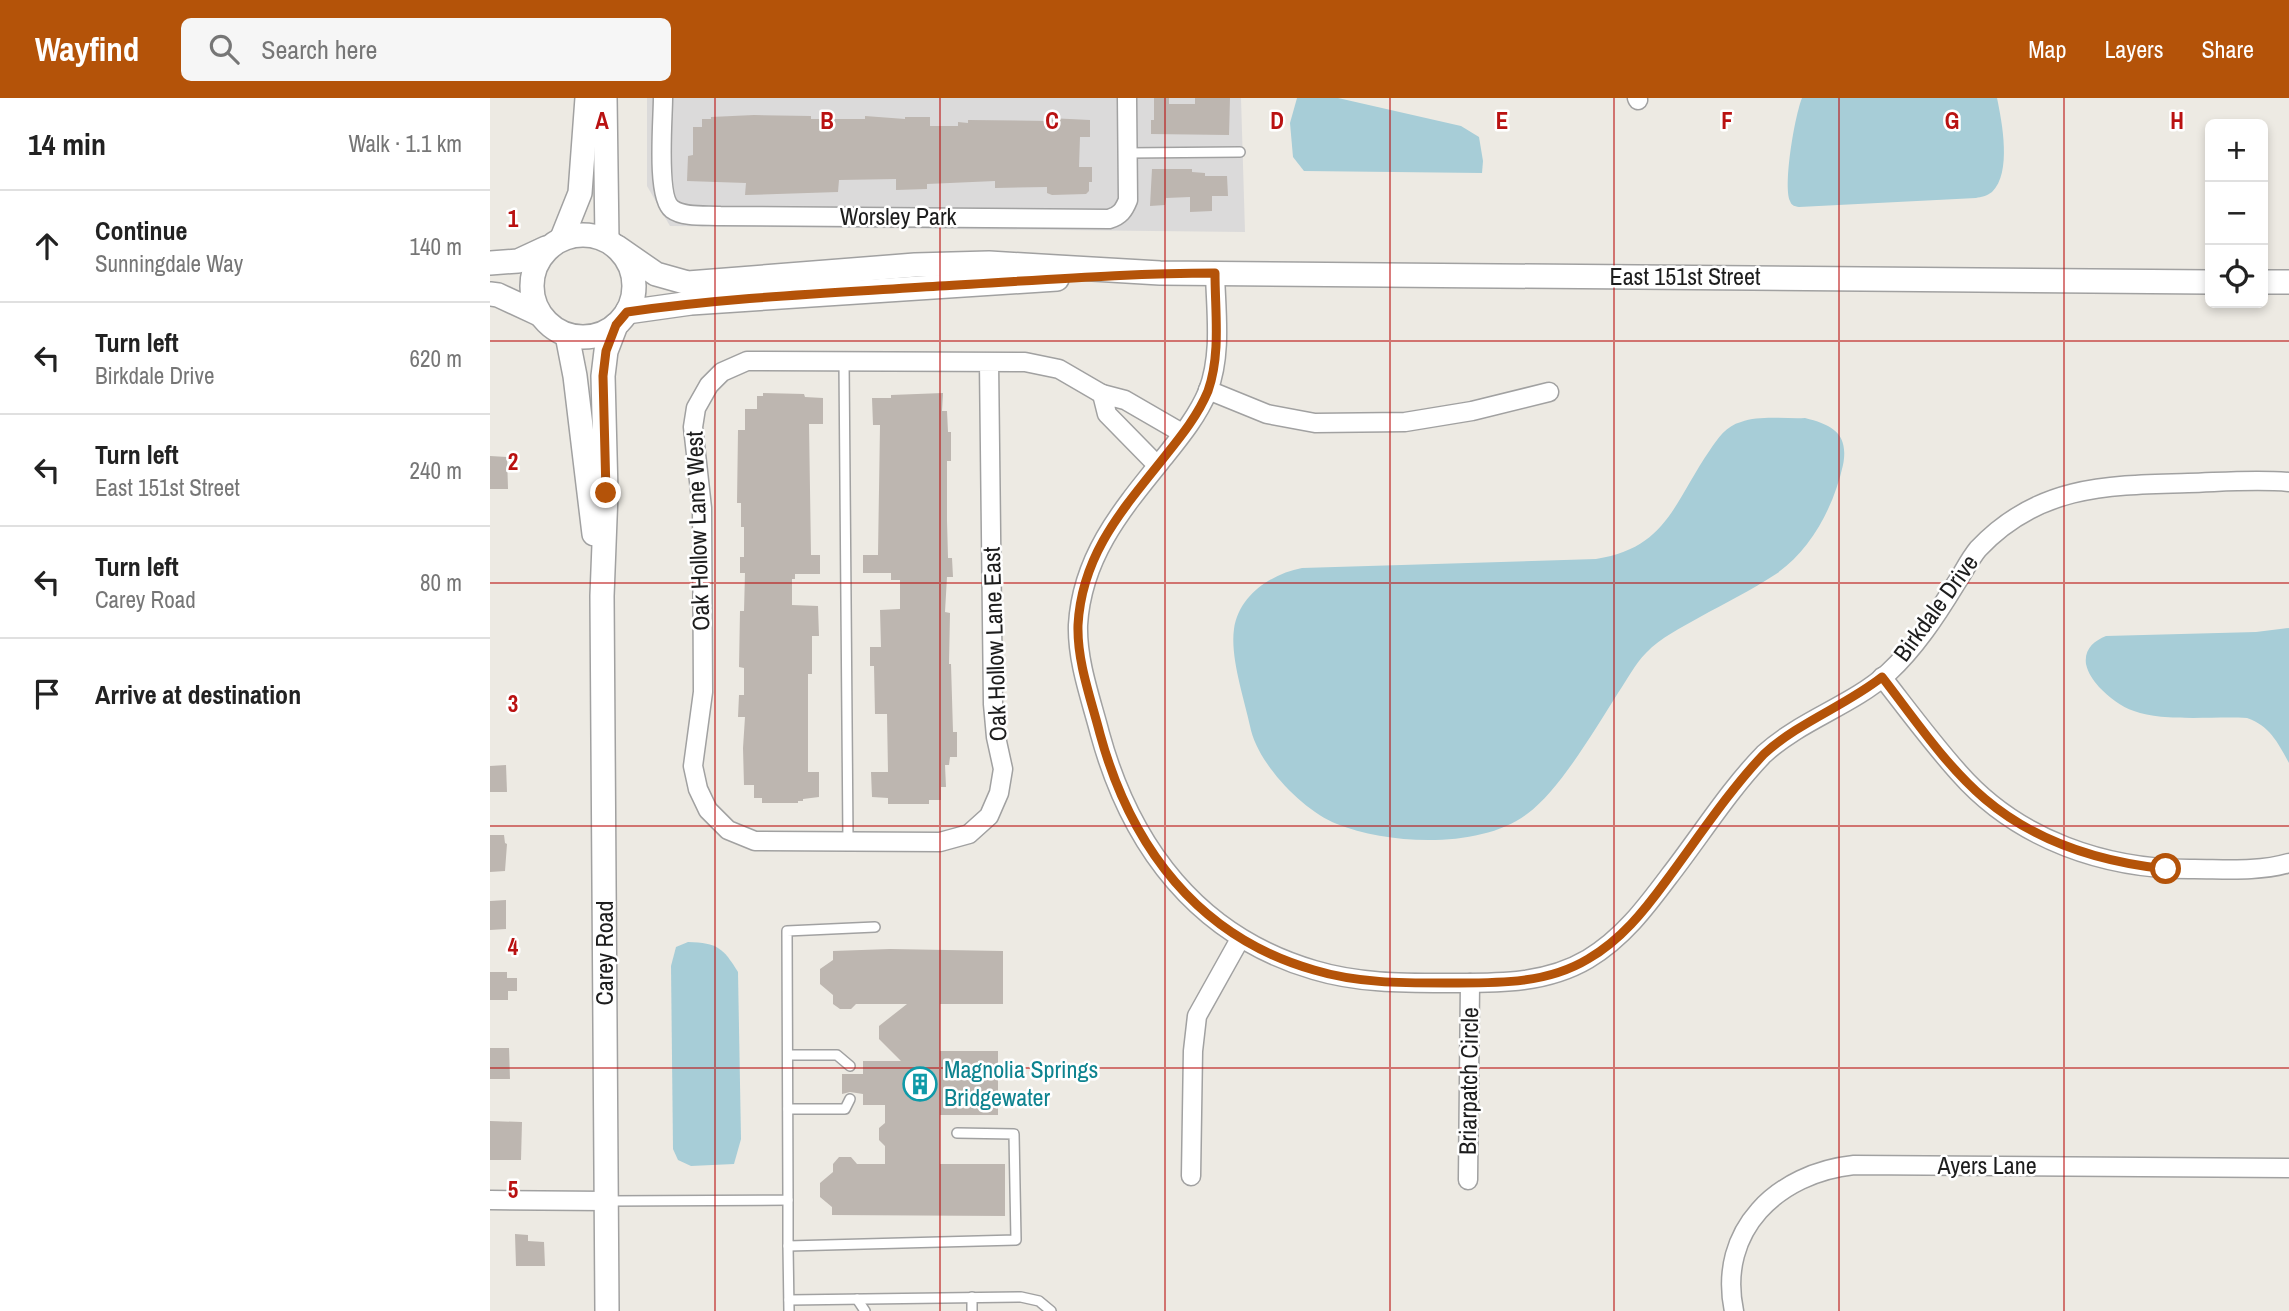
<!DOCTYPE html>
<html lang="en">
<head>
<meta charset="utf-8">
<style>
  :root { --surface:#fff; --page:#f6f6f6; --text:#222; --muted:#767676; --line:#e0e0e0; --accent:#b45309 }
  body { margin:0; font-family:"Archivo Narrow",sans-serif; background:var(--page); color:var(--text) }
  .controls { position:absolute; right:21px; top:21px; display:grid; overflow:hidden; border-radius:10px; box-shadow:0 4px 10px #0003 }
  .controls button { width:63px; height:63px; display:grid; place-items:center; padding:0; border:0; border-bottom:2px solid var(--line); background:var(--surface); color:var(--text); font:35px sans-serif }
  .stop { position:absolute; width:21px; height:21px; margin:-16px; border:5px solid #b45309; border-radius:50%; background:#fff }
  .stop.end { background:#b45309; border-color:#fff; box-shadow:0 2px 7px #0008 }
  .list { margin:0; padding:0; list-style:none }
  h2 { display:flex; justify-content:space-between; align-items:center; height:91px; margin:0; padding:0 28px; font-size:30px }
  h2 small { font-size:23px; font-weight:400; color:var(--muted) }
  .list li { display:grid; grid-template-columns:46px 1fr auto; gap:21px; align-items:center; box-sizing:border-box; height:112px; padding:0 28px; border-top:2px solid var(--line) }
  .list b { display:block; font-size:26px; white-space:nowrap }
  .list p { margin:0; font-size:23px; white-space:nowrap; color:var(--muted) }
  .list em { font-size:23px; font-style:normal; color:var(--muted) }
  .icon { flex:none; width:38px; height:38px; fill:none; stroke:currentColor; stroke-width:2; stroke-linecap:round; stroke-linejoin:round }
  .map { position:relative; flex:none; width:1799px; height:1213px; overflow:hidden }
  header { display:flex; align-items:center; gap:42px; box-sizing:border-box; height:98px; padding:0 35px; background:var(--accent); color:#fff }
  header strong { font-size:33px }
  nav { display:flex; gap:38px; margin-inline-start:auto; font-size:24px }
  .search { width:490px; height:63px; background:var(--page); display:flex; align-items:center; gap:18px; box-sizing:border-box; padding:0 24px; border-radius:10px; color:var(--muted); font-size:26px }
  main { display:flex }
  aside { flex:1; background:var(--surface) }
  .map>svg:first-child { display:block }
  .residential { fill:#dbdada }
  .water { fill:#a7cdd7 }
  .building { fill:#bdb6b0 }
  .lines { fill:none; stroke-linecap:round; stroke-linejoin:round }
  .service-casing { stroke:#a1a1a1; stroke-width:12 }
  .minor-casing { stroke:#a1a1a1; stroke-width:21 }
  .tertiary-casing { stroke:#a1a1a1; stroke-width:26 }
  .service { stroke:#fff; stroke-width:9 }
  .minor { stroke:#fff; stroke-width:18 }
  .tertiary { stroke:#fff; stroke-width:23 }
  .route { stroke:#b45309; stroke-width:9 }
  .grid { fill:none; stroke:#b91111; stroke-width:2; stroke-opacity:0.55 }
  .labels { text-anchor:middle; stroke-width:5; stroke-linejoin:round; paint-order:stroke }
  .street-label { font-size:24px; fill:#1d1d1d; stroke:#fff }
  .culture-label { font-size:24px; fill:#0d838f; stroke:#fff; text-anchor:start }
  .grid-label { font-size:23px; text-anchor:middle; font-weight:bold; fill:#b91111; stroke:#fff; stroke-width:5; stroke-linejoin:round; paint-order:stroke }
</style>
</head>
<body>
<header>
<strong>Wayfind</strong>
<div class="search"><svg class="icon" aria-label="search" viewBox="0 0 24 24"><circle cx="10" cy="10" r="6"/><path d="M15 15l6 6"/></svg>Search here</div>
<nav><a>Map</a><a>Layers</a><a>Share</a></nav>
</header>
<main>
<aside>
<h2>14 min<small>Walk · 1.1 km</small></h2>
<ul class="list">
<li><svg class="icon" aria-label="ahead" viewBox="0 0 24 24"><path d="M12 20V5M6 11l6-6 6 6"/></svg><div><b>Continue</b><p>Sunningdale Way</p></div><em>140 m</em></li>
<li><svg class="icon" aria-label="left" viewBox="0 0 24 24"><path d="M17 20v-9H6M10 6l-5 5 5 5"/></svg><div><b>Turn left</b><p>Birkdale Drive</p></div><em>620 m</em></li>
<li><svg class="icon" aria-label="left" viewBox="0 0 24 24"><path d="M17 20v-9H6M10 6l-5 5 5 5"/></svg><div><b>Turn left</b><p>East 151st Street</p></div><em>240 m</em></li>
<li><svg class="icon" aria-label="left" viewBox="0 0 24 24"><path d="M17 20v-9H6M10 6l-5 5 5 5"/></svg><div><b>Turn left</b><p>Carey Road</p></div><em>80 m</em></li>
<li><svg class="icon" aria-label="arrive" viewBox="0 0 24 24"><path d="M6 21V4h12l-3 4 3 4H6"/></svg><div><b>Arrive at destination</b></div></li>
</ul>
</aside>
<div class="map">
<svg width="1799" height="1213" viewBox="0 0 1799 1213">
  <rect width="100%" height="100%" fill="#edeae3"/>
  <path class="residential" d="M 157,0 L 751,0 L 755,134 L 180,128 L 157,88 Z"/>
  <g class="water">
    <path d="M 807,0 L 848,0 L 971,28 L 989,39 L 993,63 L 992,75 L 814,73 L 803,59 L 800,25 Z"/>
    <path d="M 1312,0 L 1507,0 C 1512,24 1522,75 1502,94 C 1497,98 1491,99 1486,100 L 1309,109 C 1304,108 1302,108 1300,103 C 1293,86 1305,17 1312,0 Z"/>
    <path d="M 1315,320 C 1343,327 1359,336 1353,367 C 1344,408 1321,452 1286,476 C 1262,492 1235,505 1210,519 C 1191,530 1171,539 1156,555 C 1145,566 1137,582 1128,595 C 1105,631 1070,692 1037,716 C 991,751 899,747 847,726 C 812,712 767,665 760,628 C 754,600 740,559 744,531 C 749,497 781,476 812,470 L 1106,461 C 1177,450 1184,404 1220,352 C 1228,340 1236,328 1251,324 C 1270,317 1295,321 1315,320 Z"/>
    <path d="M 1799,530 L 1799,665 C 1788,645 1780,628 1757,620 C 1725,618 1673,624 1644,613 C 1631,609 1619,599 1609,589 C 1603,582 1598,575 1596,566 C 1594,551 1604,543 1616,538 L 1766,534 Z"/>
    <path d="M 198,844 C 228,845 233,850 248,874 L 251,1041 L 244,1066 L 201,1068 L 188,1062 L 183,1051 L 181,868 L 186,849 Z"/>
  </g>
  <g class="building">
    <path d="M 664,0 L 679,0 L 679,6 L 705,6 L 705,0 L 740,0 L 739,37 L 661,36 L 661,22 L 664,22 Z"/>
    <path d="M 264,17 L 321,18 L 321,21 L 375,21 L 375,18 L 415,21 L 415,19 L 440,19 L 440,28 L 468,28 L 468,24 L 478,25 L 478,22 L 559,23 L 559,20 L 600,22 L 600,39 L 590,39 L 589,69 L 602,69 L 602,84 L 599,84 L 599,93 L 596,96 L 562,97 L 557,95 L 557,89 L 505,90 L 505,83 L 437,86 L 437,91 L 406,92 L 406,81 L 349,82 L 348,94 L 255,97 L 256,85 L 197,83 L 198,58 L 203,57 L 203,29 L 212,29 L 212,21 L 221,21 L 221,19 Z"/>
    <path d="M 662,71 L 702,71 L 702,74 L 715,75 L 715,78 L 737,78 L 738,98 L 722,98 L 722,113 L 700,114 L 700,99 L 676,100 L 675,107 L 660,108 Z"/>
    <path d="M 273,295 L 314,296 L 315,299 L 333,300 L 333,326 L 319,326 L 321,457 L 330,457 L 330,476 L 305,476 L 305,481 L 302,481 L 302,507 L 328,508 L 329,538 L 322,538 L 322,576 L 318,576 L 318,674 L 329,674 L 329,699 L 313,701 L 313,703 L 308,703 L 308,705 L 272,705 L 272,700 L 264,700 L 264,687 L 254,687 L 253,650 L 255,619 L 248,619 L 249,597 L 254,597 L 254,570 L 249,569 L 250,513 L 254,513 L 255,475 L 250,475 L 250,459 L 254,459 L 254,429 L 251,429 L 251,405 L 247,405 L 248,332 L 255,332 L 255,311 L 267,311 L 267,298 L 273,298 Z"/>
    <path d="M 453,295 L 452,313 L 457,313 L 458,334 L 461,334 L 461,363 L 457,363 L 457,423 L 458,460 L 462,460 L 463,479 L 457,479 L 455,514 L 460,515 L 459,566 L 461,566 L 463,634 L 467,634 L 467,659 L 460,659 L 459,667 L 455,667 L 456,689 L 451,689 L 451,702 L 439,702 L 439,706 L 398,706 L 398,700 L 382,699 L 381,674 L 398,674 L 397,616 L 385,616 L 384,568 L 380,568 L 380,549 L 391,549 L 390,512 L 410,511 L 410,482 L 401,482 L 401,475 L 373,475 L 373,457 L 388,457 L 390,327 L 383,327 L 382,300 L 401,300 L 401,297 Z"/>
    <path d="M 0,358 L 17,359 L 18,391 L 0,391 Z"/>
    <path d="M 16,667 L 17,694 L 0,694 L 0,668 Z"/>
    <path d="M 0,737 L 14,737 L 15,745 L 17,746 L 15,773 L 0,774 Z"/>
    <path d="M 16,802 L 16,831 L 0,832 L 0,803 Z"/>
    <path d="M 400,851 L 513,853 L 513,906 L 450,906 L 450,953 L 508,953 L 508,1017 L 450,1017 L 450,1066 L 515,1066 L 515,1118 L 342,1117 L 342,1109 L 330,1099 L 330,1085 L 343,1074 L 343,1066 L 349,1059 L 361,1059 L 367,1066 L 395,1066 L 395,1048 L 389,1042 L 389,1030 L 395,1025 L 395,1007 L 373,1007 L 373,996 L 360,994 L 352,996 L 352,976 L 373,976 L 373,963 L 411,963 L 389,941 L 389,928 L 417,906 L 366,906 L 361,911 L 350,911 L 343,906 L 343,897 L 330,886 L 330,871 L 343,862 L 343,853 Z"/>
    <path d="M 0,874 L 17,874 L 17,880 L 27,880 L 27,893 L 18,893 L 18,902 L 0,902 Z"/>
    <path d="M 0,950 L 19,950 L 20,981 L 0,981 Z"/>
    <path d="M 0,1023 L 32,1024 L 31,1062 L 0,1062 Z"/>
    <path d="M 25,1136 L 38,1137 L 38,1143 L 54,1144 L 55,1168 L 26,1168 Z"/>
  </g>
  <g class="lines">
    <defs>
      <g id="service">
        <path d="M 637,55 L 750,54"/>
        <path d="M 354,263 L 358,743"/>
        <path d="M 299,957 L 347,957 L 360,968"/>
        <path d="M 298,1011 L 355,1011 L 360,1001"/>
        <path d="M 298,1102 L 298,1148 L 526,1142 L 524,1036 L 467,1035"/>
        <path d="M 118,1103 L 298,1102 L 297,833 L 385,829"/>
        <path d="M 298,1148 L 299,1213"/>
        <path d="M 367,1201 L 375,1213"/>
        <path d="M 299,1202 L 531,1199 L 549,1203 L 561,1213"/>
        <path d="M 482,1213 L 482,1199"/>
      </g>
      <g id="minor">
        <path d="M 173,0 C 173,22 166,99 182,111 C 194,120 217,117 230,118 L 619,121 C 630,118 634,112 638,102 L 637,0"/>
        <path d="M 1147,0 L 1148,2"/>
        <path d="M 725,175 C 726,214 732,256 718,293 C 708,317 692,337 676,357 C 634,409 592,457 588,527 C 587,564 601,601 610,636 C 641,749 708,838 824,872 C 867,885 911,885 955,885 C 1004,885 1054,887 1098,861 C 1133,840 1156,809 1180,777 C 1211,737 1239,692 1274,656 C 1311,622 1361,608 1398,575 C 1425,550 1446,518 1465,487 C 1473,475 1479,462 1488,451 C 1548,387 1618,387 1698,385 C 1732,384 1765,381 1799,384"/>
        <path d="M 499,264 L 503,606 L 506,639 L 513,671 L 509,695 L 499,718 L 479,736 L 450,744 L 265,743 L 238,732 L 218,712 L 208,691 L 203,668 L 213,594 L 212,410 L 203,329 L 206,310 L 219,287 L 232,274 L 257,263 L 535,264 L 569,271 L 612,296"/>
        <path d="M 718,292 L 777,316 L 825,325 L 915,324 L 982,313 L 1059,294"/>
        <path d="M 667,367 L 617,316 L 612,296 L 635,302 L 692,335"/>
        <path d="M 1392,579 C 1417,611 1442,645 1469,675 C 1528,742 1616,772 1704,771 C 1735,771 1768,774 1799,765"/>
        <path d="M 701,1078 L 703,953 L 707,918 L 750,841"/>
        <path d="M 978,1082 L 980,885"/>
        <path d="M 0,1102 L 117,1103"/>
        <path d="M 1244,1213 C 1227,1132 1288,1075 1364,1067 L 1799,1070"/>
      </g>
      <g id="tertiary">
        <path d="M 115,0 L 117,142"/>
        <circle cx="93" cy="188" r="51"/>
        <path d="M 72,140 L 90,95 L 97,0"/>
        <path d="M 127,149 L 166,176 L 198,185 L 425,167 L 499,165 L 670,175 L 1720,184"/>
        <path d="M 0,165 L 28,163 L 56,150"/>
        <path d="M 1773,184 L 1799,184"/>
        <path d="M 0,196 L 8,197 L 49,216"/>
        <path d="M 137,214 L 201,205 L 567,181"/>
        <path d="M 77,237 L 85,278 L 104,436"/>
        <path d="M 117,1213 L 112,498 L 116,395 L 113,278 L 116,253 L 126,227"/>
      </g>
    </defs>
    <use href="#service" class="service-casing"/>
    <use href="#minor" class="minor-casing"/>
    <use href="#tertiary" class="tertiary-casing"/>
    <use href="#service" class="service"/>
    <use href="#minor" class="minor"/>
    <use href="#tertiary" class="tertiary"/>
  </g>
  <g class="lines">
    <path class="route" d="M 116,395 L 113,278 L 116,253 L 126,227 L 137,214 C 241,199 345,195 449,188 C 541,183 633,175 725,175 C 725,214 731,256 718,293 C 708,317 692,337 676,357 C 634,410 592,455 588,527 C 587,564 601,601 610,636 C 641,749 708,839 824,872 C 867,885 911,885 955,885 C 1004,885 1055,887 1098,861 C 1131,842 1154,813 1176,783 C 1208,740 1238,694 1274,656 C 1309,624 1355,608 1392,579 C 1424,620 1455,667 1495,701 C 1547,745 1610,764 1676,771"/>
  </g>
  <path class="grid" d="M 225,0 L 225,1213M 450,0 L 450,1213M 675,0 L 675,1213M 900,0 L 900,1213M 1124,0 L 1124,1213M 1349,0 L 1349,1213M 1574,0 L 1574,1213M 0,243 L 1799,243M 0,485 L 1799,485M 0,728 L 1799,728M 0,970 L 1799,970"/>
  <defs>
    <symbol id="building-ring" viewBox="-11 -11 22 22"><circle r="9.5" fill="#fff" stroke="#0f9aa8" stroke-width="1.5"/><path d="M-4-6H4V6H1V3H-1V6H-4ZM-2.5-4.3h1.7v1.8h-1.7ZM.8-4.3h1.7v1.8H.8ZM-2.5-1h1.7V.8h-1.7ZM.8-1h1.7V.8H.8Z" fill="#0f9aa8"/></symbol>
  </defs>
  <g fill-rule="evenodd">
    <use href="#building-ring" x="411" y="967" width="38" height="38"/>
  </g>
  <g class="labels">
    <g class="street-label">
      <text x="408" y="127">Worsley Park</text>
      <text x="1195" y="187">East 151st Street</text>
      <text transform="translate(208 433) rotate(-92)" y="8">Oak Hollow Lane West</text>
      <text transform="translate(1446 510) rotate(-54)" y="8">Birkdale Drive</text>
      <text transform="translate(505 546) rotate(-92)" y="8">Oak Hollow Lane East</text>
      <text transform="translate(115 855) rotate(-90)" y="8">Carey Road</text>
      <text transform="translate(979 983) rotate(-89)" y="8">Briarpatch Circle</text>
      <text x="1497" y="1076">Ayers Lane</text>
    </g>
    <g class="culture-label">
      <text x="454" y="980">Magnolia Springs<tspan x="454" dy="28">Bridgewater</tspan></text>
    </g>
  </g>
  <g class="grid-label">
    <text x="112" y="31">A</text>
    <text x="337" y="31">B</text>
    <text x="562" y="31">C</text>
    <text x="787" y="31">D</text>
    <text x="1012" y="31">E</text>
    <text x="1237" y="31">F</text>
    <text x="1462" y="31">G</text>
    <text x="1687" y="31">H</text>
    <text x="23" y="129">1</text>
    <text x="23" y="372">2</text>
    <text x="23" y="614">3</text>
    <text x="23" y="857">4</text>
    <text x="23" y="1100">5</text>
  </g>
</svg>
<div class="controls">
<button>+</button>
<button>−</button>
<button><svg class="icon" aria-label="locate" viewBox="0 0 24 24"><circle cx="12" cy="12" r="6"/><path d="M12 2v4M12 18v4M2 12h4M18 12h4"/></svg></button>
</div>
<div class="stop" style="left:1676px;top:771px"></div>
<div class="stop end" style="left:116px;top:395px"></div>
</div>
</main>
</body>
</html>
